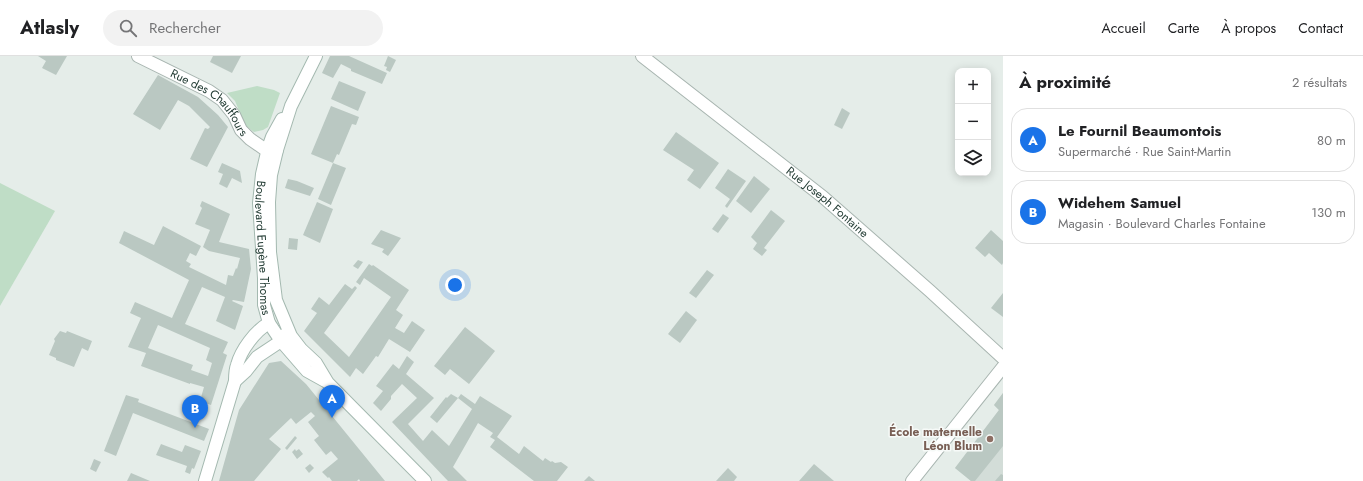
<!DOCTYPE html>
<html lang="fr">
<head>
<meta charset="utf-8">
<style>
  :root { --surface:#fff; --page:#f2f2f2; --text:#202124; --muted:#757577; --line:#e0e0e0; --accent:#1a73e8 }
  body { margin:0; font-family:Jost,sans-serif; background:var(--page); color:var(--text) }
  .controls { position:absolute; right:12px; top:12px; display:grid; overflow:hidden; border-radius:8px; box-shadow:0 2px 10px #0003 }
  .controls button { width:36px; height:36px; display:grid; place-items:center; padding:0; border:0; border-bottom:1px solid var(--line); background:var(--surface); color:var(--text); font:20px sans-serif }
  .you { position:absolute; left:455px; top:229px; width:14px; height:14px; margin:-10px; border:3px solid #fff; border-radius:50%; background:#1a73e8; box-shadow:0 0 0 6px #1a73e833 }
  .badge { display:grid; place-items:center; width:26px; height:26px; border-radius:50%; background:var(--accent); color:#fff; font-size:13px; font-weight:700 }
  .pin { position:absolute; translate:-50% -33px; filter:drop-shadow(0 1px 2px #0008) }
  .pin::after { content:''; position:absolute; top:21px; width:14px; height:12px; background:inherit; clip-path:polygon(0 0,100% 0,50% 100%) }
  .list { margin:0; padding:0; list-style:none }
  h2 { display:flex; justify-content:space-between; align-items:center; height:52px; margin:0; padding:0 16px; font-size:17px }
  h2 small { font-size:13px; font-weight:400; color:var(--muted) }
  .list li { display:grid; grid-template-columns:26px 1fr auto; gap:12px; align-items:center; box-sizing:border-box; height:64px; margin:0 8px 8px; padding:0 8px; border:1px solid var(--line); border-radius:16px }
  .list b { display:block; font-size:15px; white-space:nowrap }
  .list p { margin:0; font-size:13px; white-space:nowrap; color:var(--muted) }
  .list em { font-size:13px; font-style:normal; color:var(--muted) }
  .icon { flex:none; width:22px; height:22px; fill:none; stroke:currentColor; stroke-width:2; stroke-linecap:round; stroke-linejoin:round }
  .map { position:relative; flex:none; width:1003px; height:425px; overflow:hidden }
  header { display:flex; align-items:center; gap:24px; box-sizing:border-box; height:56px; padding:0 20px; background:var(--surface); border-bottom:1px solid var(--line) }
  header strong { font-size:19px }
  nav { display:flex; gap:22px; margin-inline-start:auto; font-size:14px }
  .search { width:280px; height:36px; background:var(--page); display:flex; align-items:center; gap:10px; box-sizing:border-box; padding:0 14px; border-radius:22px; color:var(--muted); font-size:15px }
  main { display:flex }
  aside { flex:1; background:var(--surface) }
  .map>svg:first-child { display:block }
  .built { fill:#d3ddd8 }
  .green { fill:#bfddc6 }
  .building { fill:#bac8c2; fill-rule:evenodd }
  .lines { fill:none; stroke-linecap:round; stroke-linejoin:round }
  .street-casing { stroke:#a8b5b0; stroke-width:14 }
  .secondary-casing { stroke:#a4b9b0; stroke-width:14 }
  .street { stroke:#fff; stroke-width:12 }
  .secondary { stroke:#fff; stroke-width:12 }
  .education-dot { fill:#8d6e63; stroke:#f6faf8; stroke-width:1.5 }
  .labels { text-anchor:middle; stroke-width:3; stroke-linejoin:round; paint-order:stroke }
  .street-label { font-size:12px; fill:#253e36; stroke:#f6faf8 }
  .education-label { font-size:12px; font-weight:bold; fill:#785e54; stroke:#f6faf8; text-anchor:end }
</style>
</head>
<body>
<header>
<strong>Atlasly</strong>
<div class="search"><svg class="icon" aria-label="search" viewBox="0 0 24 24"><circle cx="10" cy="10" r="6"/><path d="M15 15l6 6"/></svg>Rechercher</div>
<nav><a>Accueil</a><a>Carte</a><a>À propos</a><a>Contact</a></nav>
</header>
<main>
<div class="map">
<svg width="1003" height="425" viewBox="0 0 1003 425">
  <rect width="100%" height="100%" fill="#e5ede9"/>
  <path class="built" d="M 1003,337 L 1003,425 L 971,425 L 955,412 L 999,354 L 994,349 Z"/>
  <g class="green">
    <path d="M 257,30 L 274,34 L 280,37 L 268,71 L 263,74 L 254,76 L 245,69 L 235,45 L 227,37 Z"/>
    <path d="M 0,127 L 55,155 L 0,250 Z"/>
  </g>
  <g class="building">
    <path d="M 38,0 L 67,0 L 56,19 L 42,12 L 46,5 Z"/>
    <path d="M 213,0 L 241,0 L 232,17 L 210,6 Z"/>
    <path d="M 330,0 L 349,0 L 387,17 L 382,28 L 351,15 L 351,13 L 341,8 L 333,22 L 322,17 Z"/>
    <path d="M 388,0 L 396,4 L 390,16 L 386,14 L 387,11 L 384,10 Z"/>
    <path d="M 158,19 L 198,41 L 218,59 L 228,71 L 207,111 L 190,103 L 205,72 L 208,73 L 210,71 L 189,50 L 178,44 L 160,74 L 133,58 Z"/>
    <path d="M 339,25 L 366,36 L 358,55 L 331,43 Z"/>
    <path d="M 331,50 L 359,61 L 356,69 L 352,68 L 339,99 L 337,98 L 333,107 L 346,112 L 331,149 L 318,143 L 333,107 L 311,98 Z"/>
    <path d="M 842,52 L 850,57 L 842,73 L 834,69 Z"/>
    <path d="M 676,76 L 719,107 L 700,133 L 687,124 L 694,114 L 663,94 Z"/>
    <path d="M 222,107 L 240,115 L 242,127 L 232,122 L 227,132 L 219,128 L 223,118 L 218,116 Z"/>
    <path d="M 728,113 L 746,125 L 727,152 L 725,150 L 730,143 L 715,132 Z"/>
    <path d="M 754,120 L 770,133 L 751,157 L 736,145 Z"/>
    <path d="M 288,123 L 297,125 L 314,132 L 310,140 L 285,132 Z"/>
    <path d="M 202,145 L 230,158 L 219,186 L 249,193 L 251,213 L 244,246 L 233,244 L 232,245 L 243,250 L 235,274 L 216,265 L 225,241 L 202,231 L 185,268 L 228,286 L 223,297 L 227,299 L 211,349 L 200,345 L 204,331 L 190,327 L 190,328 L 141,310 L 146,297 L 128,291 L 141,262 L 130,257 L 135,246 L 172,262 L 189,224 L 119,187 L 124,175 L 154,189 L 163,170 L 201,190 L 196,200 L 190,197 L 186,205 L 191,208 L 189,211 L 226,229 L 228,219 L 233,220 L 236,212 L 237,213 L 240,202 L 209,195 L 203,191 L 210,174 L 195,168 L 202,152 L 200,150 ZM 158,269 L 210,292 L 206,304 L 212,307 L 208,320 L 191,314 L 193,309 L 148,292 Z"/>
    <path d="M 317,146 L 333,153 L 320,187 L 303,179 Z"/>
    <path d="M 771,154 L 785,165 L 764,192 L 767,194 L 762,200 L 753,193 L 757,187 L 751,181 Z"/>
    <path d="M 723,158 L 729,162 L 718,177 L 712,173 Z"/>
    <path d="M 381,174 L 401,182 L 388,200 L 382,196 L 384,193 L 371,188 Z"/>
    <path d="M 991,174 L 1003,185 L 1003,207 L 1002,209 L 989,197 L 985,201 L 975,192 Z"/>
    <path d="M 289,182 L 298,183 L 297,194 L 288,193 Z"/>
    <path d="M 358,204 L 363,206 L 358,213 L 353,210 Z"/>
    <path d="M 369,208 L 372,210 L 373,209 L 409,234 L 396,254 L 403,259 L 395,272 L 404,277 L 412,265 L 425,274 L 410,296 L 389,283 L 378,301 L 376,300 L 363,318 L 356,312 L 350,321 L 304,275 L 317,257 L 311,253 L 319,241 L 329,249 L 345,228 L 352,233 L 355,230 L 357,232 L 324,277 L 349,301 L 391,241 L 364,222 L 360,229 L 356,226 Z"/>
    <path d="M 707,214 L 714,219 L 696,242 L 689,237 Z"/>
    <path d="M 1003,237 L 1003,261 L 991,252 Z"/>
    <path d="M 686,255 L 697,264 L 680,287 L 668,278 Z"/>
    <path d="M 465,271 L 495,295 L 469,328 L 450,313 L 445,319 L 434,310 Z"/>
    <path d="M 60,275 L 66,277 L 67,275 L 92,285 L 88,295 L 82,292 L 74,311 L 56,304 L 56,302 L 49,299 L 55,285 L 54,283 Z"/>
    <path d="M 407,300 L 414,306 L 406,318 L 434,342 L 408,368 L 423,385 L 432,374 L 449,390 L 472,353 L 458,342 L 461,338 L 475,348 L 480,340 L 512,360 L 497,381 L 519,398 L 524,390 L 543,405 L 545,402 L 551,406 L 552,405 L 555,407 L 561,406 L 568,411 L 557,425 L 534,425 L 490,391 L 495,384 L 490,381 L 493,377 L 478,367 L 453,411 L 467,425 L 448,425 L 392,366 L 417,342 L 402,328 L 391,340 L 391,343 L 381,355 L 373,347 L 383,335 L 376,330 L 393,308 L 399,313 Z"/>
    <path d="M 281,305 L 306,328 L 385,425 L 360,425 L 359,423 L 357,425 L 332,425 L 329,421 L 328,422 L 322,416 L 338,403 L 331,395 L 326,399 L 314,384 L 319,380 L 308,366 L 315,360 L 311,356 L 296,368 L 291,362 L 269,383 L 281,393 L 254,425 L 219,425 L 239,354 L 269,307 Z"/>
    <path d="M 1003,337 L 1003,390 L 975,425 L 971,425 L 955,412 L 999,354 L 994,349 Z"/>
    <path d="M 451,338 L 458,342 L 437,367 L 430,361 L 446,341 L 447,342 Z"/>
    <path d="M 126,339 L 139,343 L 138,346 L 209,373 L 204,385 L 133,357 L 116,400 L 104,395 Z"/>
    <path d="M 295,380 L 297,382 L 287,394 L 285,392 Z"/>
    <path d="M 161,388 L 182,396 L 185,389 L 201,395 L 194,413 L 192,412 L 190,418 L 185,416 L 187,410 L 156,399 Z"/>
    <path d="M 295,393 L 296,395 L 299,393 L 303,398 L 297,403 L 292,396 Z"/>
    <path d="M 94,403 L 101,406 L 96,416 L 90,413 Z"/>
    <path d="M 310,408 L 314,412 L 309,417 L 305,412 Z"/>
    <path d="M 814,408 L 834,425 L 799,425 Z"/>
    <path d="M 728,412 L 737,421 L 734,425 L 716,425 Z"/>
    <path d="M 131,417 L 150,425 L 127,425 Z"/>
    <path d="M 1001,418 L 1003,419 L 1003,425 L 995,425 Z"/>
    <path d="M 589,420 L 595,425 L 584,425 Z"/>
  </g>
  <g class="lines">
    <defs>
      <g id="street">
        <path id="s1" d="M 138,0 L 209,35 L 222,44 L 234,59 L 241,74 L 250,83 L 263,92 L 277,94"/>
        <path id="s2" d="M 642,0 L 823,141 L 930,235 L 1003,302"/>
        <path d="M 912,425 L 1003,311"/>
      </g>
      <g id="secondary">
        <path d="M 316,0 L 291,50 L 277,94 L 271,119 L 269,146 L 270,196 L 276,244 L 291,280 L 301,293 L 316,307 L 328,327 L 425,425"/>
        <path id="s3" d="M 282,63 L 272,81 L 268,92 L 262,118 L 259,147 L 264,222 L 264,249 L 269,267 L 281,285 L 307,315 L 325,325"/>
        <path d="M 235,325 L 246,315 L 257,301 L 281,285 L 284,279"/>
        <path d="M 205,425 L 235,325 C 235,320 235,314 237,309 C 241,294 255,275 269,267"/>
      </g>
    </defs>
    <use href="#street" class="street-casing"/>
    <use href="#secondary" class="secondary-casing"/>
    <use href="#street" class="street"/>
    <use href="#secondary" class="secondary"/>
  </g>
  <circle class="education-dot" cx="990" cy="383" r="4"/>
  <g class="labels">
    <g class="street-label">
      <text dy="4" stroke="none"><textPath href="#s1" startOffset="87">Rue des Chauffours</textPath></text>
      <text dy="4" stroke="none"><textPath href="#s2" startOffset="236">Rue Joseph Fontaine</textPath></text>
      <text dy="4" stroke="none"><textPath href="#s3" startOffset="133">Boulevard Eugène Thomas</textPath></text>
    </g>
    <g class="education-label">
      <text x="982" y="380">École maternelle<tspan x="982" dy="14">Léon Blum</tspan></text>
    </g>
  </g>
</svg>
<div class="controls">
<button>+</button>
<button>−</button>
<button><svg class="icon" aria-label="layers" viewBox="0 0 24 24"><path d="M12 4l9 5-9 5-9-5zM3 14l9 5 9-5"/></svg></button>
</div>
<div class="you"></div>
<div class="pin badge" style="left:332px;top:362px">A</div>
<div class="pin badge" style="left:195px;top:372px">B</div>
</div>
<aside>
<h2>À proximité<small>2 résultats</small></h2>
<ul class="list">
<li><span class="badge">A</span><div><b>Le Fournil Beaumontois</b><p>Supermarché · Rue Saint-Martin</p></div><em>80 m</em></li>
<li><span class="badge">B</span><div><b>Widehem Samuel</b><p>Magasin · Boulevard Charles Fontaine</p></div><em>130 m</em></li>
</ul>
</aside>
</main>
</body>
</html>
